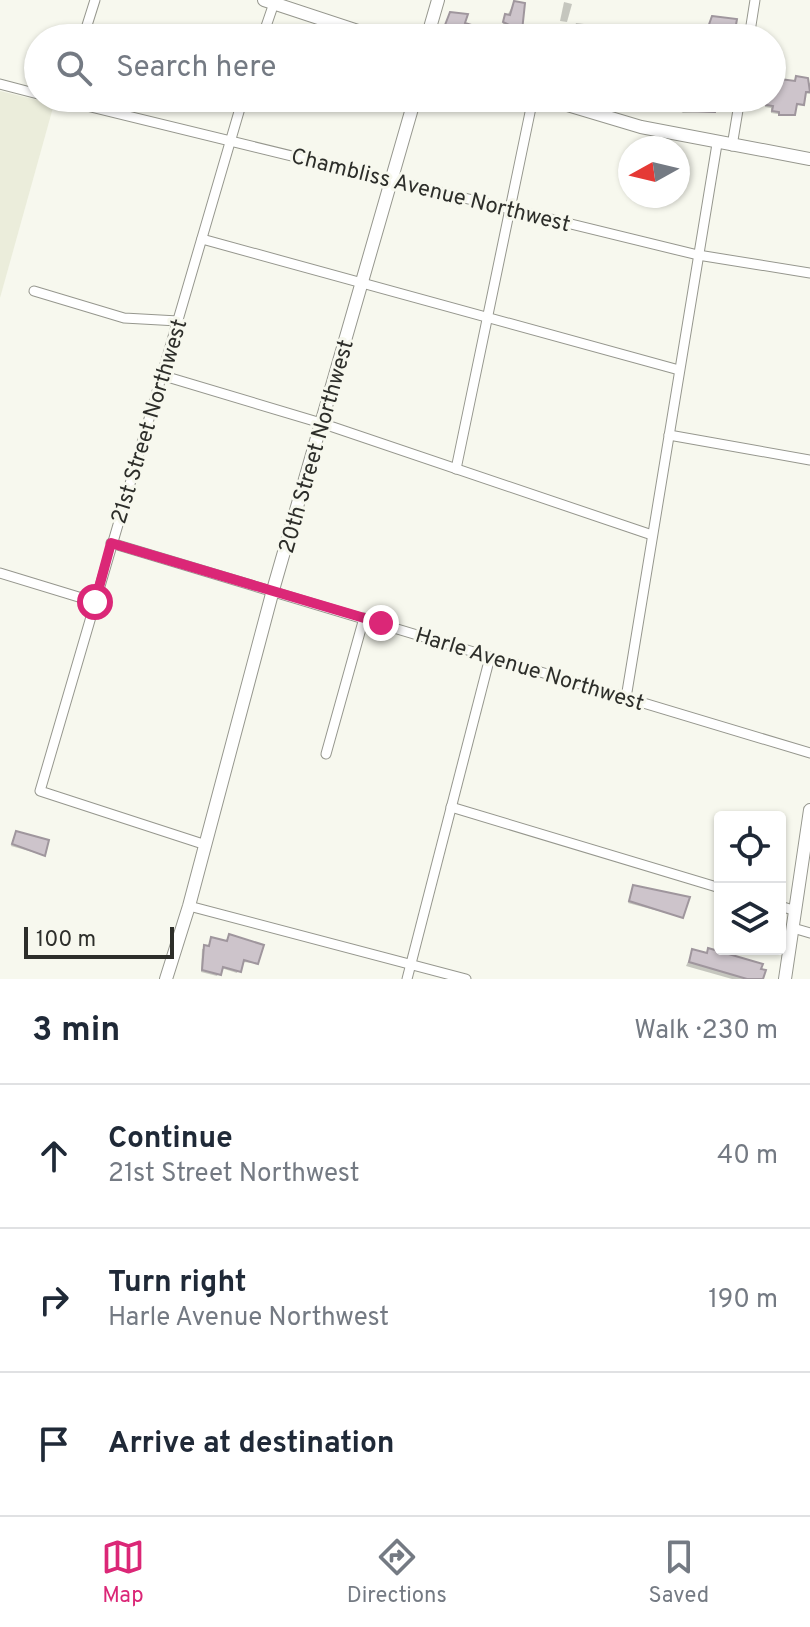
<!DOCTYPE html>
<html lang="en">
<head>
<meta charset="utf-8">
<style>
  :root { --surface:#fff; --page:#f6f6f7; --text:#1f2937; --muted:#747a83; --line:#e0e1e3; --accent:#db2777 }
  body { margin:0; font-family:Overpass,sans-serif; background:var(--page); color:var(--text) }
  .controls { position:absolute; right:24px; bottom:24px; display:grid; overflow:hidden; border-radius:8px; box-shadow:0 2px 6px #0004 }
  .controls button { width:72px; height:72px; display:grid; place-items:center; padding:0; border:0; border-bottom:2px solid var(--line); background:var(--surface); color:var(--text); font:40px sans-serif }
  .compass { position:absolute; left:618px; top:136px; width:72px; height:72px; border-radius:50%; background:var(--surface); box-shadow:0 2px 6px #0004; rotate:262deg }
  .scale { position:absolute; left:24px; bottom:20px; width:150px; box-sizing:border-box; padding-left:8px; border:4px solid #2d2e2a; border-top:0; font-size:22px; line-height:28px; white-space:nowrap; color:#2d2e2a; -webkit-text-stroke:6px #f7f8ee; paint-order:stroke }
  .stop { position:absolute; width:24px; height:24px; margin:-18px; border:6px solid #db2777; border-radius:50%; background:#fff }
  .stop.end { background:#db2777; border-color:#fff; box-shadow:0 2px 8px #0008 }
  .list { margin:0; padding:0; list-style:none }
  h2 { display:flex; justify-content:space-between; align-items:center; height:104px; margin:0; padding:0 32px; font-size:34px }
  h2 small { font-size:26px; font-weight:400; color:var(--muted) }
  .list li { display:grid; grid-template-columns:52px 1fr auto; gap:24px; align-items:center; box-sizing:border-box; height:144px; padding:0 32px; border-top:2px solid var(--line) }
  .list b { display:block; font-size:30px; white-space:nowrap }
  .list p { margin:0; font-size:26px; white-space:nowrap; color:var(--muted) }
  .list em { font-size:26px; font-style:normal; color:var(--muted) }
  .icon { flex:none; width:44px; height:44px; fill:none; stroke:currentColor; stroke-width:2; stroke-linecap:round; stroke-linejoin:round }
  .map { position:relative; flex:none; width:810px; height:979px; overflow:hidden }
  .search { position:absolute; background:var(--surface); box-shadow:0 2px 6px #0004; left:24px; right:24px; top:24px; height:88px; display:flex; align-items:center; gap:20px; box-sizing:border-box; padding:0 28px; border-radius:44px; color:var(--muted); font-size:30px }
  .sheet { height:536px; background:var(--surface) }
  nav { display:flex; justify-content:space-around; align-items:center; box-sizing:border-box; height:112px; border-top:2px solid var(--line); background:var(--surface); font-size:22px; color:var(--muted) }
  nav a { display:grid; justify-items:center; gap:4px }
  nav .on { color:var(--accent) }
  .map>svg:first-child { display:block }
  .built { fill:#ebeddb }
  .shadow { fill:#0003 }
  .building { fill:#cdc4cb; stroke:#9f969d; stroke-width:2 }
  .lines { fill:none; stroke-linecap:round; stroke-linejoin:round }
  .street-casing { stroke:#96978e; stroke-width:11 }
  .secondary-casing { stroke:#96978e; stroke-width:14 }
  .street { stroke:#fff; stroke-width:9 }
  .secondary { stroke:#fff; stroke-width:12 }
  .route { stroke:#db2777; stroke-width:10 }
  .labels { text-anchor:middle; stroke-width:6; stroke-linejoin:round; paint-order:stroke }
  .street-label { font-size:22px; fill:#2d2e2a; stroke:#f7f8ee }
</style>
</head>
<body>
<div class="map">
<svg width="810" height="979" viewBox="0 0 810 979">
  <rect width="100%" height="100%" fill="#f7f8ee"/>
  <path class="built" d="M 0,91 L 54,104 L 0,298 Z"/>
  <g class="shadow">
    <path d="M 564,2 L 572,4 L 567,22 L 560,21 Z"/>
    <path d="M 514,3 L 520,30 L 518,32 L 502,25 Z"/>
    <path d="M 711,20 L 732,36 L 705,35 Z"/>
    <path d="M 576,23 L 584,24 L 583,30 L 595,32 L 594,38 L 571,38 Z"/>
    <path d="M 797,79 L 810,83 L 810,94 L 803,93 L 802,104 L 794,106 L 791,116 L 771,113 L 771,108 L 765,107 L 766,98 L 772,98 L 772,80 L 794,83 Z"/>
    <path d="M 680,98 L 714,98 L 713,111 L 683,113 L 677,109 Z"/>
    <path d="M 16,834 L 43,855 L 11,846 Z"/>
    <path d="M 634,887 L 681,917 L 628,903 Z"/>
    <path d="M 212,940 L 256,963 L 242,962 L 237,973 L 221,968 L 217,976 L 201,972 L 202,949 L 208,948 Z"/>
    <path d="M 709,950 L 759,970 L 761,979 L 732,979 L 686,966 L 693,951 L 704,954 Z"/>
  </g>
  <g class="building">
    <path d="M 514,1 L 525,3 L 522,31 L 503,22 L 505,14 L 510,15 Z"/>
    <path d="M 450,12 L 468,14 L 465,23 L 481,28 L 478,38 L 440,38 Z"/>
    <path d="M 712,16 L 737,19 L 734,37 L 706,33 Z"/>
    <path d="M 796,76 L 808,78 L 810,92 L 806,92 L 804,105 L 797,104 L 795,115 L 779,115 L 779,112 L 772,111 L 773,106 L 766,105 L 767,98 L 772,98 L 772,78 L 795,81 Z"/>
    <path d="M 679,98 L 716,98 L 715,112 L 685,111 L 685,108 L 678,107 Z"/>
    <path d="M 16,831 L 49,840 L 45,856 L 12,844 Z"/>
    <path d="M 633,885 L 690,897 L 683,918 L 629,901 Z"/>
    <path d="M 229,934 L 264,945 L 258,964 L 244,960 L 241,972 L 223,967 L 221,975 L 202,970 L 204,945 L 209,946 L 211,937 L 227,941 Z"/>
    <path d="M 708,948 L 763,964 L 761,969 L 766,970 L 763,979 L 747,979 L 689,962 L 692,949 L 707,953 Z"/>
  </g>
  <g class="lines">
    <defs>
      <g id="street">
        <path d="M 83,38 L 95,0"/>
        <path d="M 262,38 L 274,3"/>
        <path d="M 749,38 L 755,0"/>
        <path d="M 0,84 L 38,94"/>
        <path d="M 54,98 L 698,255 L 810,273"/>
        <path d="M 732,146 L 740,98"/>
        <path d="M 202,239 L 679,370"/>
        <path d="M 34,291 L 124,318 L 178,321"/>
        <path d="M 164,376 L 321,423 L 652,535"/>
        <path d="M 669,435 L 810,460"/>
        <path d="M 456,469 L 533,98"/>
        <path d="M 111,543 L 810,753"/>
        <path d="M 0,573 L 95,602"/>
        <path d="M 626,698 L 717,144"/>
        <path d="M 326,754 L 364,618"/>
        <path d="M 451,807 L 720,888"/>
        <path d="M 206,845 L 40,791 L 243,98"/>
        <path d="M 189,906 L 466,979"/>
        <path d="M 780,906 L 796,911"/>
        <path d="M 793,928 L 810,933"/>
        <path d="M 407,979 L 490,657"/>
      </g>
      <g id="secondary">
        <path d="M 264,0 L 379,38"/>
        <path d="M 427,38 L 438,0"/>
        <path d="M 544,98 L 641,127 L 810,159"/>
        <path d="M 166,979 L 189,906 L 273,590 L 415,98"/>
        <path d="M 785,979 L 810,810"/>
      </g>
    </defs>
    <use href="#street" class="street-casing"/>
    <use href="#secondary" class="secondary-casing"/>
    <use href="#street" class="street"/>
    <use href="#secondary" class="secondary"/>
  </g>
  <g class="lines">
    <path class="route" d="M 95,602 L 111,543 L 381,623"/>
  </g>
  <g class="labels">
    <g class="street-label">
      <text transform="translate(431 189) rotate(14)" y="8">Chambliss Avenue Northwest</text>
      <text transform="translate(148 421) rotate(-73)" y="8">21st Street Northwest</text>
      <text transform="translate(315 446) rotate(-74)" y="8">20th Street Northwest</text>
      <text transform="translate(530 668) rotate(17)" y="8">Harle Avenue Northwest</text>
    </g>
  </g>
</svg>
<div class="controls">
<button><svg class="icon" aria-label="locate" viewBox="0 0 24 24"><circle cx="12" cy="12" r="6"/><path d="M12 2v4M12 18v4M2 12h4M18 12h4"/></svg></button>
<button><svg class="icon" aria-label="layers" viewBox="0 0 24 24"><path d="M12 4l9 5-9 5-9-5zM3 14l9 5 9-5"/></svg></button>
</div>
<svg class="compass" viewBox="-18 -18 36 36"><path d="M0-13l5 13h-10z" fill="#e53935"/><path d="M0 13l5-13h-10z" fill="#747a83"/></svg>
<div class="scale">100 m</div>
<div class="stop" style="left:95px;top:602px"></div>
<div class="stop end" style="left:381px;top:623px"></div>
<div class="search"><svg class="icon" aria-label="search" viewBox="0 0 24 24"><circle cx="10" cy="10" r="6"/><path d="M15 15l6 6"/></svg>Search here</div>
</div>
<section class="sheet">
<h2>3 min<small>Walk · 230 m</small></h2>
<ul class="list">
<li><svg class="icon" aria-label="ahead" viewBox="0 0 24 24"><path d="M12 20V5M6 11l6-6 6 6"/></svg><div><b>Continue</b><p>21st Street Northwest</p></div><em>40 m</em></li>
<li><svg class="icon" aria-label="right" viewBox="0 0 24 24"><path d="M7 20v-9h11M14 6l5 5-5 5"/></svg><div><b>Turn right</b><p>Harle Avenue Northwest</p></div><em>190 m</em></li>
<li><svg class="icon" aria-label="arrive" viewBox="0 0 24 24"><path d="M6 21V4h12l-3 4 3 4H6"/></svg><div><b>Arrive at destination</b></div></li>
</ul>
</section>
<nav>
<a class="on"><svg class="icon" aria-label="map" viewBox="0 0 24 24"><path d="M3 6l6-2 6 2 6-2v14l-6 2-6-2-6 2zM9 4v14M15 6v14"/></svg>Map</a>
<a><svg class="icon" aria-label="directions" viewBox="0 0 24 24"><path d="M12 3l9 9-9 9-9-9zM9 14v-3h6M13 9l2 2-2 2"/></svg>Directions</a>
<a><svg class="icon" aria-label="saved" viewBox="0 0 24 24"><path d="M7 4h10v16l-5-4-5 4z"/></svg>Saved</a>
</nav>
</body>
</html>
